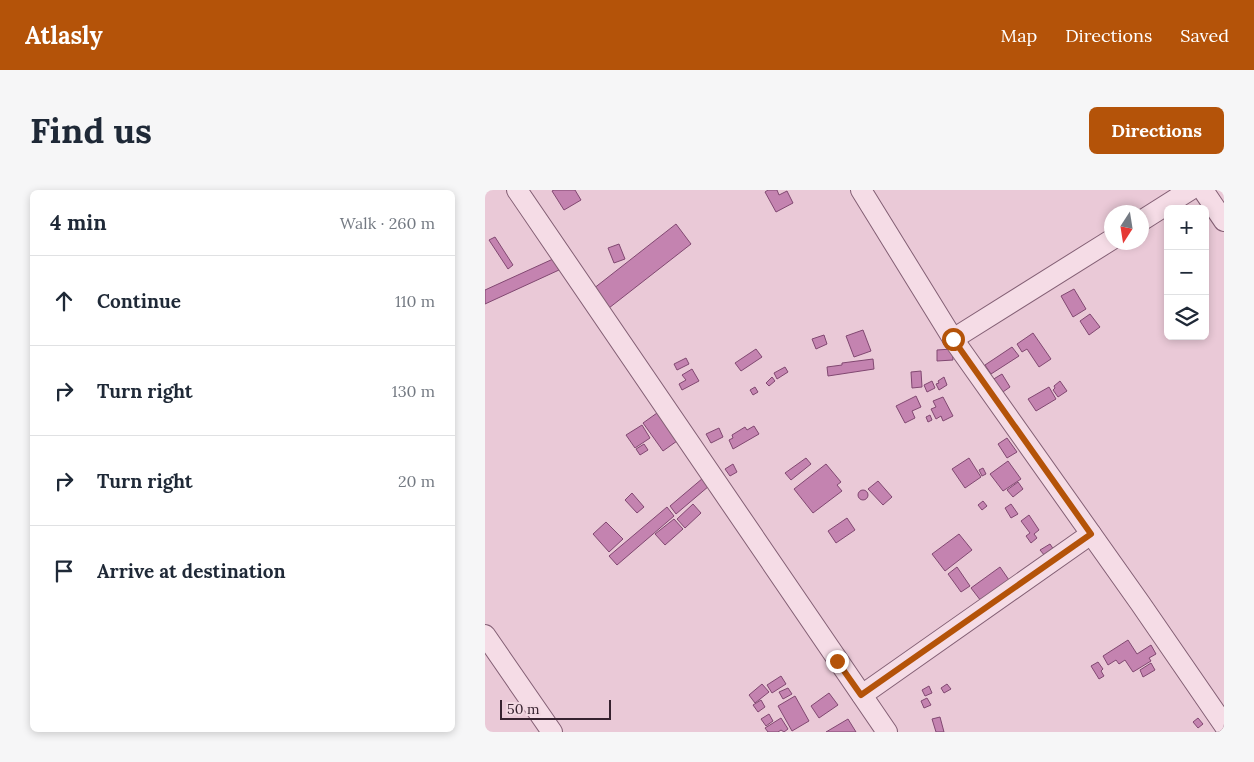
<!DOCTYPE html>
<html lang="en">
<head>
<meta charset="utf-8">
<style>
  :root { --surface:#fff; --page:#f6f6f7; --text:#1f2937; --muted:#747a83; --line:#e0e1e3; --accent:#b45309 }
  body { margin:0; font-family:Lora,serif; background:var(--page); color:var(--text) }
  .controls { position:absolute; right:15px; top:15px; display:grid; overflow:hidden; border-radius:8px; box-shadow:0 2px 8px #0003 }
  .controls button { width:45px; height:45px; display:grid; place-items:center; padding:0; border:0; border-bottom:1px solid var(--line); background:var(--surface); color:var(--text); font:25px sans-serif }
  .compass { position:absolute; left:619px; top:15px; width:45px; height:45px; border-radius:50%; background:var(--surface); box-shadow:0 2px 8px #0003; rotate:192deg }
  .scale { position:absolute; left:15px; bottom:12px; width:111px; box-sizing:border-box; padding-left:5px; border:2px solid #36222f; border-top:0; font-size:14px; line-height:18px; white-space:nowrap; color:#36222f; -webkit-text-stroke:4px #f2d8e2; paint-order:stroke }
  .stop { position:absolute; width:15px; height:15px; margin:-11px; border:4px solid #b45309; border-radius:50%; background:#fff }
  .stop.end { background:#b45309; border-color:#fff; box-shadow:0 1px 5px #0008 }
  .list { margin:0; padding:0; list-style:none }
  h2 { display:flex; justify-content:space-between; align-items:center; height:65px; margin:0; padding:0 20px; font-size:21px }
  h2 small { font-size:16px; font-weight:400; color:var(--muted) }
  .list li { display:grid; grid-template-columns:32px 1fr auto; gap:15px; align-items:center; box-sizing:border-box; height:90px; padding:0 20px; border-top:1px solid var(--line) }
  .list b { display:block; font-size:19px; white-space:nowrap }
  .list em { font-size:16px; font-style:normal; color:var(--muted) }
  .icon { flex:none; width:28px; height:28px; fill:none; stroke:currentColor; stroke-width:2; stroke-linecap:round; stroke-linejoin:round }
  .map { position:relative; flex:none; width:739px; height:542px; overflow:hidden; border-radius:8px }
  header { display:flex; align-items:center; gap:30px; box-sizing:border-box; height:70px; padding:0 25px; background:var(--accent); color:#fff }
  header strong { font-size:24px }
  nav { display:flex; gap:28px; margin-inline-start:auto; font-size:18px }
  .intro { display:flex; align-items:center; justify-content:space-between; box-sizing:border-box; height:120px; padding:0 30px }
  h1 { margin:0; font-size:35px }
  .button { padding:12px 22px; border-radius:8px; background:var(--accent); color:#fff; font-size:18px; font-weight:700 }
  main { display:flex; gap:30px; padding:0 30px }
  aside { flex:1; background:var(--surface); border-radius:8px; box-shadow:0 2px 8px #0003 }
  .map>svg:first-child { display:block }
  .building { fill:#c483b0; stroke:#814871 }
  .lines { fill:none; stroke-linecap:round; stroke-linejoin:round }
  .minor-casing { stroke:#846075; stroke-width:22 }
  .minor { stroke:#f5dce6; stroke-width:20 }
  .route { stroke:#b45309; stroke-width:6 }
</style>
</head>
<body>
<header>
<strong>Atlasly</strong>
<nav><a>Map</a><a>Directions</a><a>Saved</a></nav>
</header>
<div class="intro"><h1>Find us</h1><a class="button">Directions</a></div>
<main>
<aside>
<h2>4 min<small>Walk · 260 m</small></h2>
<ul class="list">
<li><svg class="icon" aria-label="ahead" viewBox="0 0 24 24"><path d="M12 20V5M6 11l6-6 6 6"/></svg><div><b>Continue</b></div><em>110 m</em></li>
<li><svg class="icon" aria-label="right" viewBox="0 0 24 24"><path d="M7 20v-9h11M14 6l5 5-5 5"/></svg><div><b>Turn right</b></div><em>130 m</em></li>
<li><svg class="icon" aria-label="right" viewBox="0 0 24 24"><path d="M7 20v-9h11M14 6l5 5-5 5"/></svg><div><b>Turn right</b></div><em>20 m</em></li>
<li><svg class="icon" aria-label="arrive" viewBox="0 0 24 24"><path d="M6 21V4h12l-3 4 3 4H6"/></svg><div><b>Arrive at destination</b></div></li>
</ul>
</aside>
<div class="map">
<svg width="739" height="542" viewBox="0 0 739 542">
  <rect width="100%" height="100%" fill="#eac9d7"/>
  <g class="building">
    <path d="M 69,0 L 90,0 L 96,10 L 79,20 L 67,1 Z"/>
    <path d="M 283,0 L 292,0 L 294,5 L 302,1 L 308,13 L 291,22 L 280,2 Z"/>
    <path d="M 191,34 L 206,54 L 124,118 L 108,99 Z"/>
    <path d="M 10,47 L 28,75 L 23,79 L 4,50 Z"/>
    <path d="M 134,54 L 140,69 L 129,73 L 123,58 Z"/>
    <path d="M 68,69 L 74,80 L 0,114 L 0,100 Z"/>
    <path d="M 589,99 L 601,119 L 588,127 L 576,106 Z"/>
    <path d="M 605,124 L 615,137 L 604,145 L 595,131 Z"/>
    <path d="M 378,140 L 386,161 L 369,167 L 361,146 Z"/>
    <path d="M 548,143 L 566,169 L 554,177 L 542,159 L 537,162 L 532,154 Z"/>
    <path d="M 339,145 L 342,154 L 331,159 L 327,149 Z"/>
    <path d="M 527,157 L 534,166 L 506,184 L 500,175 Z"/>
    <path d="M 271,159 L 277,167 L 256,181 L 250,173 Z"/>
    <path d="M 467,159 L 468,170 L 452,171 L 452,160 Z"/>
    <path d="M 201,168 L 204,174 L 192,180 L 189,174 Z"/>
    <path d="M 388,169 L 389,179 L 343,186 L 342,177 L 357,175 L 357,173 Z"/>
    <path d="M 300,177 L 303,182 L 292,189 L 289,183 Z"/>
    <path d="M 207,179 L 214,191 L 197,200 L 194,194 L 201,190 L 197,185 Z"/>
    <path d="M 436,181 L 437,197 L 427,198 L 426,182 Z"/>
    <path d="M 517,184 L 525,197 L 515,204 L 507,190 Z"/>
    <path d="M 287,187 L 290,191 L 284,196 L 281,193 Z"/>
    <path d="M 459,187 L 462,195 L 454,200 L 451,194 L 454,193 L 453,191 Z"/>
    <path d="M 447,191 L 450,198 L 442,202 L 439,195 Z"/>
    <path d="M 575,191 L 582,201 L 573,207 L 568,200 L 570,198 L 569,196 Z"/>
    <path d="M 270,197 L 273,202 L 268,205 L 265,200 Z"/>
    <path d="M 564,197 L 571,209 L 551,221 L 543,209 Z"/>
    <path d="M 431,206 L 436,217 L 427,221 L 430,228 L 420,233 L 411,216 Z"/>
    <path d="M 458,207 L 468,226 L 458,231 L 456,226 L 451,229 L 446,219 L 451,217 L 448,211 Z"/>
    <path d="M 172,223 L 192,251 L 178,261 L 158,233 Z"/>
    <path d="M 445,225 L 447,230 L 443,232 L 441,227 Z"/>
    <path d="M 157,235 L 165,248 L 150,258 L 141,245 Z"/>
    <path d="M 269,236 L 274,244 L 248,259 L 244,250 L 248,248 L 247,245 L 260,237 L 262,240 Z"/>
    <path d="M 234,238 L 238,247 L 226,253 L 221,244 Z"/>
    <path d="M 522,248 L 532,262 L 522,268 L 513,254 Z"/>
    <path d="M 159,254 L 163,260 L 155,265 L 151,259 Z"/>
    <path d="M 321,268 L 326,274 L 306,290 L 300,283 Z"/>
    <path d="M 484,268 L 496,287 L 480,298 L 467,279 Z"/>
    <path d="M 523,271 L 536,289 L 518,301 L 505,284 Z"/>
    <path d="M 248,274 L 252,282 L 245,286 L 240,279 Z"/>
    <path d="M 341,274 L 356,292 L 352,295 L 357,301 L 328,323 L 309,299 Z"/>
    <path d="M 498,278 L 501,284 L 497,286 L 494,280 Z"/>
    <path d="M 218,288 L 224,296 L 191,324 L 185,316 Z"/>
    <path d="M 393,291 L 407,307 L 398,315 L 383,299 Z"/>
    <path d="M 533,292 L 538,299 L 528,307 L 522,300 Z"/>
    <circle cx="378" cy="305" r="5"/>
    <path d="M 147,303 L 159,317 L 152,323 L 140,310 Z"/>
    <path d="M 498,311 L 502,316 L 497,320 L 493,315 Z"/>
    <path d="M 208,314 L 216,323 L 200,338 L 192,329 Z"/>
    <path d="M 526,314 L 533,324 L 526,328 L 520,318 Z"/>
    <path d="M 182,317 L 189,326 L 132,375 L 124,366 Z"/>
    <path d="M 544,325 L 554,340 L 549,344 L 552,348 L 546,353 L 541,346 L 545,343 L 536,331 Z"/>
    <path d="M 362,328 L 370,340 L 351,353 L 343,341 Z"/>
    <path d="M 189,329 L 198,339 L 180,355 L 170,344 Z"/>
    <path d="M 121,332 L 138,349 L 124,362 L 108,344 Z"/>
    <path d="M 474,344 L 487,360 L 460,381 L 447,364 Z"/>
    <path d="M 565,354 L 569,360 L 560,366 L 555,360 Z"/>
    <path d="M 472,377 L 485,396 L 476,402 L 463,384 Z"/>
    <path d="M 515,377 L 524,390 L 496,411 L 486,398 Z"/>
    <path d="M 643,450 L 652,464 L 666,455 L 671,464 L 664,468 L 666,471 L 648,482 L 640,470 L 634,474 L 631,470 L 623,475 L 618,466 Z"/>
    <path d="M 613,472 L 618,479 L 616,481 L 619,486 L 614,489 L 606,476 Z"/>
    <path d="M 666,473 L 670,480 L 658,487 L 655,480 Z"/>
    <path d="M 296,486 L 301,494 L 287,503 L 282,495 Z"/>
    <path d="M 277,494 L 284,502 L 270,513 L 264,505 Z"/>
    <path d="M 462,494 L 466,499 L 459,503 L 456,498 Z"/>
    <path d="M 444,496 L 447,503 L 440,506 L 437,500 Z"/>
    <path d="M 303,498 L 307,504 L 298,509 L 294,502 Z"/>
    <path d="M 344,503 L 353,515 L 334,528 L 326,516 Z"/>
    <path d="M 310,506 L 324,531 L 307,541 L 293,516 Z"/>
    <path d="M 442,508 L 446,515 L 439,518 L 436,511 Z"/>
    <path d="M 276,510 L 280,517 L 273,522 L 268,515 Z"/>
    <path d="M 284,524 L 288,531 L 281,536 L 276,529 Z"/>
    <path d="M 455,527 L 459,542 L 451,542 L 447,529 Z"/>
    <path d="M 296,528 L 303,539 L 299,542 L 296,540 L 293,542 L 283,542 L 280,538 Z"/>
    <path d="M 713,528 L 718,534 L 713,538 L 708,532 Z"/>
    <path d="M 363,529 L 371,542 L 341,542 Z"/>
  </g>
  <g class="lines">
    <defs>
      <g id="minor">
        <path d="M 32,0 L 402,542"/>
        <path d="M 376,0 L 468,149 L 655,413 L 739,535"/>
        <path d="M 718,0 L 739,31"/>
        <path d="M 656,31 L 705,0"/>
        <path d="M 468,149 L 626,50"/>
        <path d="M 0,445 L 67,542"/>
        <path d="M 377,505 L 606,344"/>
      </g>
    </defs>
    <use href="#minor" class="minor-casing"/>
    <use href="#minor" class="minor"/>
  </g>
  <g class="lines">
    <path class="route" d="M 352,471 L 376,505 L 606,344 L 468,149"/>
  </g>
</svg>
<div class="controls">
<button>+</button>
<button>−</button>
<button><svg class="icon" aria-label="layers" viewBox="0 0 24 24"><path d="M12 4l9 5-9 5-9-5zM3 14l9 5 9-5"/></svg></button>
</div>
<svg class="compass" viewBox="-18 -18 36 36"><path d="M0-13l5 13h-10z" fill="#e53935"/><path d="M0 13l5-13h-10z" fill="#747a83"/></svg>
<div class="scale">50 m</div>
<div class="stop" style="left:468px;top:149px"></div>
<div class="stop end" style="left:352px;top:471px"></div>
</div>
</main>
</body>
</html>
